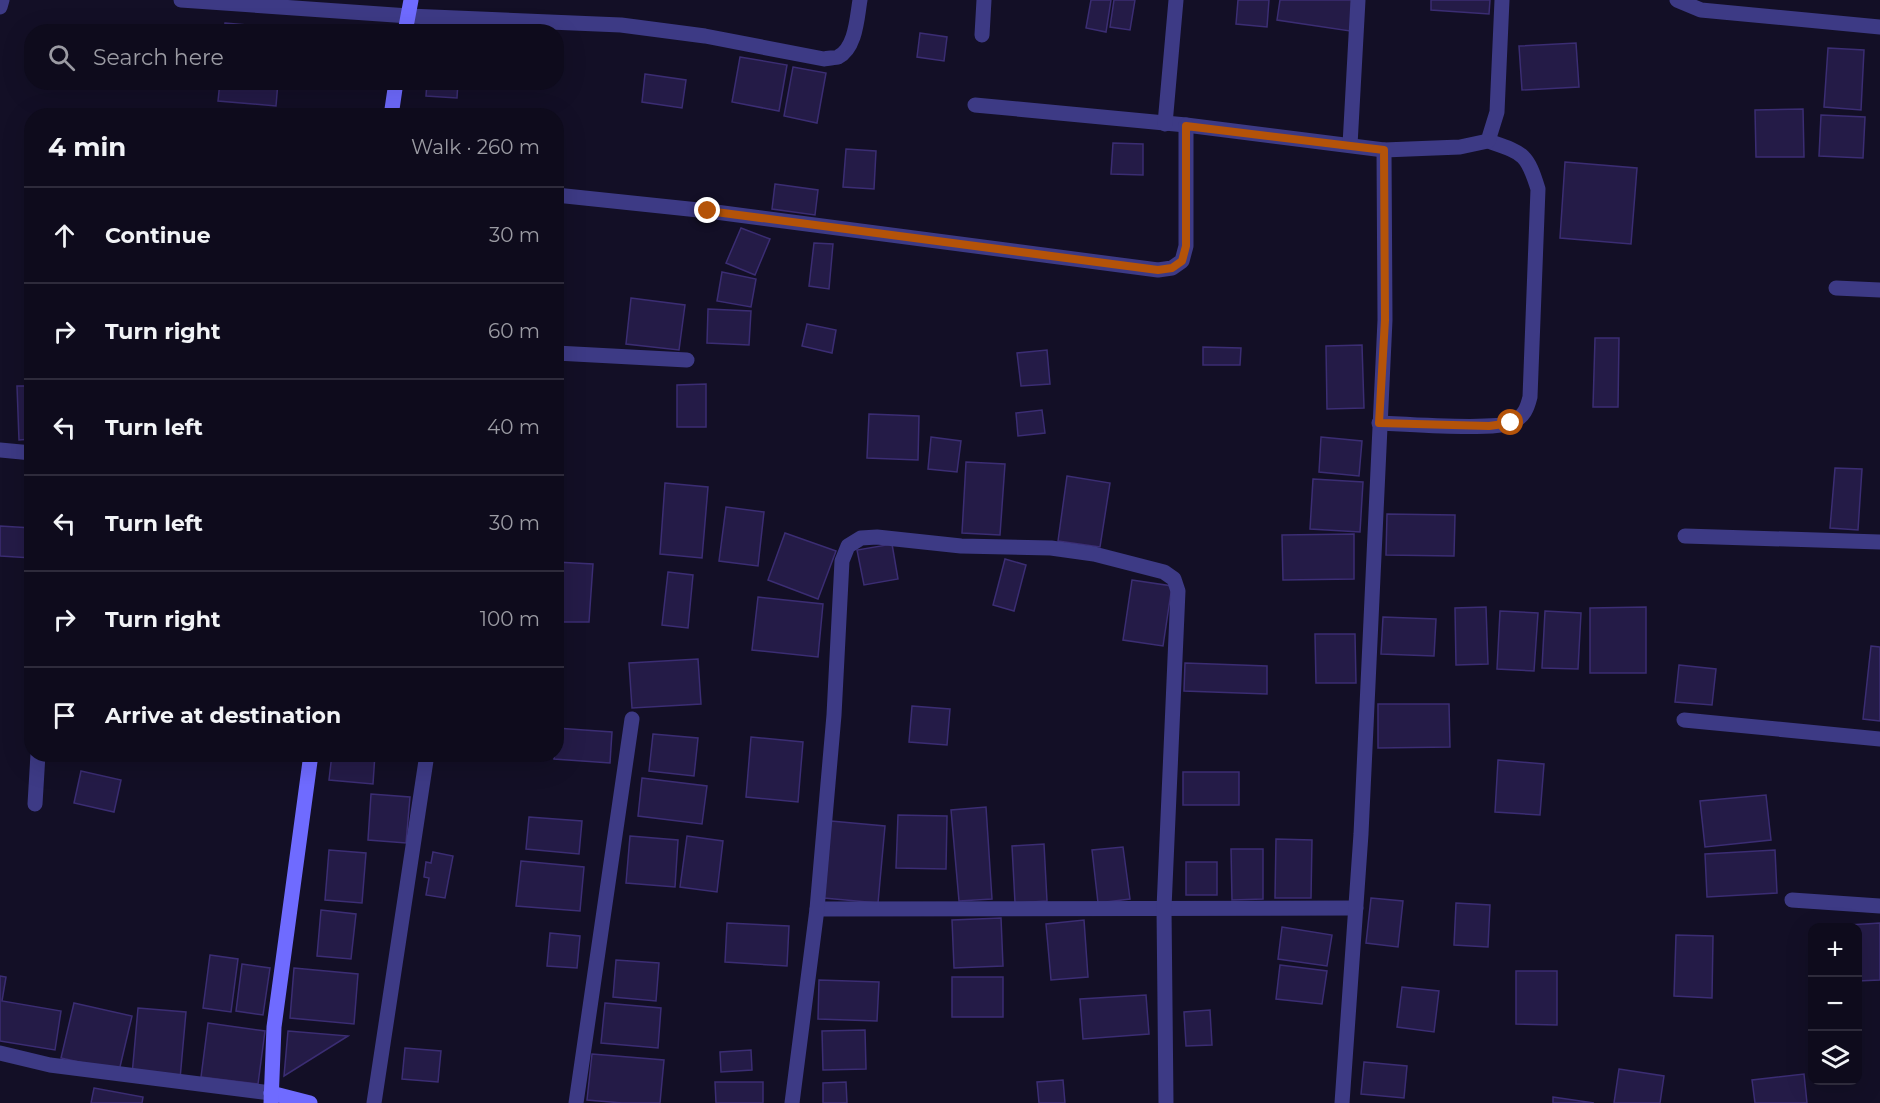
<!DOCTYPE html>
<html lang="en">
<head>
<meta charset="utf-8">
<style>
  :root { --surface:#0e0b1c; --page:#1c1929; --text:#f1f3f6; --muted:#9b9ba3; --line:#2e2b3b }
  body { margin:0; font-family:Montserrat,sans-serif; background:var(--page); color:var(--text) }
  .controls { position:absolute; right:18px; bottom:18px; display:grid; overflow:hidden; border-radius:12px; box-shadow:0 6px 24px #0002 }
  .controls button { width:54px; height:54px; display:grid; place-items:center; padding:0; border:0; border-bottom:2px solid var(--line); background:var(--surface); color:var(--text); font:30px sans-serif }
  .stop { position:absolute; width:18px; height:18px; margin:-14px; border:4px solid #b45309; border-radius:50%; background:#fff }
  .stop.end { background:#b45309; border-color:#fff; box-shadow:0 2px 6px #0008 }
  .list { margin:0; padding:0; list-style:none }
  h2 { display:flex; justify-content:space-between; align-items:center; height:78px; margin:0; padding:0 24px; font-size:26px }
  h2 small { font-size:20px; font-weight:400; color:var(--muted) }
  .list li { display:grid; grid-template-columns:39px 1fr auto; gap:18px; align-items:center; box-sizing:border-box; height:96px; padding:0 24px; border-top:2px solid var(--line) }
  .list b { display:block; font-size:22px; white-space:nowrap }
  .list em { font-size:20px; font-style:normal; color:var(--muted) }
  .icon { flex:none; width:33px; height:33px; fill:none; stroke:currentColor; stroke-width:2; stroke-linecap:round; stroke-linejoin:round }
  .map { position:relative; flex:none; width:1880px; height:1103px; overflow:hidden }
  .search { position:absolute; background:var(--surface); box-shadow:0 6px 24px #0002; left:24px; top:24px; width:540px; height:66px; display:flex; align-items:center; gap:15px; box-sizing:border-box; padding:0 21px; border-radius:24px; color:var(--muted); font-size:22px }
  .panel { position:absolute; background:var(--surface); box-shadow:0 6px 24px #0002; left:24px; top:108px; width:540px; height:654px; border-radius:24px }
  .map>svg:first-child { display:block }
  .building { fill:#241b47; stroke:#3b2d73; stroke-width:1.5 }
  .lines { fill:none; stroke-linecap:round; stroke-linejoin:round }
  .street { stroke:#3d3a85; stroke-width:15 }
  .secondary { stroke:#6f6bff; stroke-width:15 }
  .route { stroke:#b45309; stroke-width:8 }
</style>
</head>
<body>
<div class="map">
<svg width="1880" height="1103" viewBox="0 0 1880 1103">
  <rect width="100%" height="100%" fill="#130f26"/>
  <g class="building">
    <path d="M 1091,0 L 1111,0 L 1106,32 L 1086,28 Z"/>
    <path d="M 1114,0 L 1135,0 L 1130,30 L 1110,27 Z"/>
    <path d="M 1238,0 L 1269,0 L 1267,27 L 1236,24 Z"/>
    <path d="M 1280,0 L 1354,0 L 1350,31 L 1277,20 Z"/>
    <path d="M 1431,0 L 1490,0 L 1489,14 L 1431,10 Z"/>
    <path d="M 225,23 L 283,28 L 283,32 L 224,32 Z"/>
    <path d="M 920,33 L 947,37 L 944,61 L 917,57 Z"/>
    <path d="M 1576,43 L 1579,87 L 1522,90 L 1519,46 Z"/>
    <path d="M 1828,48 L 1864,50 L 1861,110 L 1824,107 Z"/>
    <path d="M 740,57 L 787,65 L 779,111 L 732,102 Z"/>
    <path d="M 793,67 L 826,73 L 817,123 L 784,116 Z"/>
    <path d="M 645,74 L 686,80 L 682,108 L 642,102 Z"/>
    <path d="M 220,82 L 278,82 L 276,106 L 218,101 Z"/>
    <path d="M 347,82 L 386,82 L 386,86 Z"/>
    <path d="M 427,82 L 458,82 L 457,98 L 426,96 Z"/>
    <path d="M 1803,109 L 1804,157 L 1756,157 L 1755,110 Z"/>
    <path d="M 1821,115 L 1865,117 L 1863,158 L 1819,156 Z"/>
    <path d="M 1113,143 L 1143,144 L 1143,175 L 1111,174 Z"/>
    <path d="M 846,149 L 876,151 L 874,189 L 843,187 Z"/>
    <path d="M 1565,162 L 1637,168 L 1631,244 L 1560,238 Z"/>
    <path d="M 775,184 L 818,190 L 815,215 L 772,209 Z"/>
    <path d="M 741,228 L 770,239 L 755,275 L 726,263 Z"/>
    <path d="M 814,243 L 833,244 L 829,289 L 809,286 Z"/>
    <path d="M 722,272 L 756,279 L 751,307 L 717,301 Z"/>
    <path d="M 631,298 L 685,305 L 679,350 L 626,344 Z"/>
    <path d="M 708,309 L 751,311 L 749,345 L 707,343 Z"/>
    <path d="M 807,324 L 836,330 L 832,353 L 802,346 Z"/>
    <path d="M 1595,338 L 1619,338 L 1618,407 L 1593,407 Z"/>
    <path d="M 1362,345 L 1364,408 L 1327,409 L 1326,346 Z"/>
    <path d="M 1203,347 L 1241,348 L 1240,365 L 1203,365 Z"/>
    <path d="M 1047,350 L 1050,384 L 1021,386 L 1017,353 Z"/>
    <path d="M 706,384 L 706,427 L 677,427 L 677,385 Z"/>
    <path d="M 17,386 L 32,386 L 32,439 L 19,440 Z"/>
    <path d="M 1042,410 L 1045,433 L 1018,436 L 1016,413 Z"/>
    <path d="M 869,414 L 919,416 L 918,460 L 867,458 Z"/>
    <path d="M 931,437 L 961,441 L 957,472 L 928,469 Z"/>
    <path d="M 1321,437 L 1362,441 L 1359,476 L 1319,472 Z"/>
    <path d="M 966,462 L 1005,464 L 1000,535 L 962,533 Z"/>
    <path d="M 1835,468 L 1862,469 L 1858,530 L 1830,528 Z"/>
    <path d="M 1067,476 L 1110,483 L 1100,547 L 1058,541 Z"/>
    <path d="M 1313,479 L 1363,482 L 1360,532 L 1310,529 Z"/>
    <path d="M 665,483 L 708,487 L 702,558 L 660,554 Z"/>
    <path d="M 726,507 L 764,512 L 758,566 L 719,561 Z"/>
    <path d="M 1387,514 L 1455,515 L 1454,556 L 1386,555 Z"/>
    <path d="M 0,526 L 32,528 L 32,558 L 0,556 Z"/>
    <path d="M 785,533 L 836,551 L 818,599 L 768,580 Z"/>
    <path d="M 1354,534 L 1354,579 L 1283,580 L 1282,535 Z"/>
    <path d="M 892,544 L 898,579 L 864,585 L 857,550 Z"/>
    <path d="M 1005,559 L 1026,565 L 1014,611 L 993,605 Z"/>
    <path d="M 556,562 L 593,564 L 589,622 L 556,622 Z"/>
    <path d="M 668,572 L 693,575 L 688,628 L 662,625 Z"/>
    <path d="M 1132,580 L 1172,586 L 1163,646 L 1123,640 Z"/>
    <path d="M 758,597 L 823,604 L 818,657 L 752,650 Z"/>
    <path d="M 1486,607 L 1488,664 L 1456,665 L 1455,608 Z"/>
    <path d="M 1646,607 L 1646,673 L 1590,673 L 1590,608 Z"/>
    <path d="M 1500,611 L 1538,613 L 1534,671 L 1497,669 Z"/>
    <path d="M 1545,611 L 1581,613 L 1578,669 L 1542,668 Z"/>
    <path d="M 1383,617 L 1436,619 L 1434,656 L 1381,654 Z"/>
    <path d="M 1315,634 L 1355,634 L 1356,683 L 1316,683 Z"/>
    <path d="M 1871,646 L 1880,647 L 1880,721 L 1863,719 Z"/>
    <path d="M 698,659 L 701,704 L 632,708 L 629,663 Z"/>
    <path d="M 1185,663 L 1267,666 L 1267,694 L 1184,691 Z"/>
    <path d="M 1679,665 L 1716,669 L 1712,705 L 1675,702 Z"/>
    <path d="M 1378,704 L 1449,704 L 1450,747 L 1378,748 Z"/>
    <path d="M 912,706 L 950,709 L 947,745 L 909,742 Z"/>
    <path d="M 556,728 L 612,732 L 610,763 L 554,759 L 554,754 L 556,754 Z"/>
    <path d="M 653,734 L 698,738 L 694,776 L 649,771 Z"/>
    <path d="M 751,737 L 803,742 L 798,802 L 746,797 Z"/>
    <path d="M 332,754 L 375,754 L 373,784 L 329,780 Z"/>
    <path d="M 448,754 L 514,754 L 513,760 Z"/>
    <path d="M 1498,760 L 1544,764 L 1540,815 L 1495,812 Z"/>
    <path d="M 81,771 L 121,780 L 114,812 L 74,803 Z"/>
    <rect x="1183" y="772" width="56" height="33"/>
    <path d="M 642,778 L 707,786 L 702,824 L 638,816 Z"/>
    <path d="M 371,794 L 410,797 L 406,843 L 368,840 Z"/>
    <path d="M 1766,795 L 1771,840 L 1705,847 L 1700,801 Z"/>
    <path d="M 986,807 L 992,899 L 959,901 L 951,810 Z"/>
    <path d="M 898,815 L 947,816 L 946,869 L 896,868 Z"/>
    <path d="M 529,817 L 582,821 L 579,854 L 526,849 Z"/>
    <path d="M 831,821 L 885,826 L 878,903 L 824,898 Z"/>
    <path d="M 630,836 L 678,840 L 675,887 L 626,883 Z"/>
    <path d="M 687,836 L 723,841 L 717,892 L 680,887 Z"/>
    <path d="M 1276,839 L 1312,840 L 1311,898 L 1275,898 Z"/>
    <path d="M 1044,844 L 1047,901 L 1015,903 L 1012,846 Z"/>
    <path d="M 1123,847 L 1130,899 L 1098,903 L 1092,850 Z"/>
    <path d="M 1231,849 L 1263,849 L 1263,899 L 1232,900 Z"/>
    <path d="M 329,850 L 366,853 L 362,903 L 325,900 Z"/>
    <path d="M 1775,850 L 1777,893 L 1707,897 L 1705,854 Z"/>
    <path d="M 433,852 L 453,856 L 445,898 L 426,895 L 429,878 L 424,877 L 426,862 L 431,863 Z"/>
    <path d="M 521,861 L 584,867 L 580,911 L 516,906 Z"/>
    <rect x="1186" y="862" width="31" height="33"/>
    <path d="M 1371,898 L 1403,901 L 1398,947 L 1366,943 Z"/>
    <path d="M 1456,903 L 1490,905 L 1488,947 L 1454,945 Z"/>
    <path d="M 321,910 L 356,914 L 351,959 L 317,956 Z"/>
    <path d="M 1001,918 L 1003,966 L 954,968 L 952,920 Z"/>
    <path d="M 1084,920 L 1088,977 L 1051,980 L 1046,924 Z"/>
    <path d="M 727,923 L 789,926 L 787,966 L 725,962 Z"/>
    <path d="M 1880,923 L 1880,980 L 1858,981 L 1858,928 L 1849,928 L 1849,925 Z"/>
    <path d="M 1282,927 L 1332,935 L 1327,966 L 1278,959 Z"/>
    <path d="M 550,933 L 580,936 L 577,968 L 547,966 Z"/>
    <path d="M 1676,935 L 1713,936 L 1712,998 L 1674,996 Z"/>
    <path d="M 210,955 L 238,959 L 231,1012 L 203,1008 Z"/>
    <path d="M 616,960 L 659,963 L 656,1001 L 613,997 Z"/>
    <path d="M 242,964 L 270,968 L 263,1015 L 236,1011 Z"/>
    <path d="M 1280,965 L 1327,971 L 1322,1004 L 1276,999 Z"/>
    <path d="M 294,968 L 358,974 L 354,1024 L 290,1018 Z"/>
    <path d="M 1516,971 L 1557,971 L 1557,1025 L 1516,1024 Z"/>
    <path d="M 0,976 L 6,977 L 2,1001 L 61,1011 L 55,1050 L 0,1041 Z"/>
    <rect x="952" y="977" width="51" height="40"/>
    <path d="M 819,980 L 879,982 L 877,1021 L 818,1019 Z"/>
    <path d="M 1402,987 L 1439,991 L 1434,1032 L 1397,1027 Z"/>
    <path d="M 1146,995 L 1149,1034 L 1083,1039 L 1080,999 Z"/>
    <path d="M 74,1003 L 132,1016 L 119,1071 L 61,1058 Z"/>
    <path d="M 605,1003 L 661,1008 L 658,1048 L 601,1043 Z"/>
    <path d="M 138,1008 L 186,1012 L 180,1079 L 132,1075 Z"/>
    <path d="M 1210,1010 L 1212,1045 L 1186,1046 L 1184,1012 Z"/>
    <path d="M 208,1023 L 265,1031 L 258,1084 L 201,1077 Z"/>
    <path d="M 865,1030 L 866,1069 L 823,1070 L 822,1031 Z"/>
    <path d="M 288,1031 L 348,1036 L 284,1076 Z"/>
    <path d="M 405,1048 L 441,1051 L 438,1082 L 402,1079 Z"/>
    <path d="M 751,1050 L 752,1070 L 721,1072 L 720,1052 Z"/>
    <path d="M 592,1054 L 664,1060 L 660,1103 L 622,1103 L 587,1100 Z"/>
    <path d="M 1364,1062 L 1407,1066 L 1404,1098 L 1361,1094 Z"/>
    <path d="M 1619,1069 L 1664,1076 L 1660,1103 L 1614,1103 Z"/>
    <path d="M 1804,1074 L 1807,1103 L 1755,1103 L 1752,1080 Z"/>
    <path d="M 1063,1080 L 1065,1103 L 1039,1103 L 1037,1082 Z"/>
    <path d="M 715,1082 L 763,1082 L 763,1103 L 716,1103 Z"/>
    <path d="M 846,1082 L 847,1103 L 823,1103 L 823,1083 Z"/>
    <path d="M 94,1088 L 143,1097 L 142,1103 L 91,1103 Z"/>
    <path d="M 1553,1097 L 1594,1103 L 1553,1103 Z"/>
  </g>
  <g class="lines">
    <g class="street">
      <path d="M 181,0 L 409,16 L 621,25 L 705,36 L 824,59 C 828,58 835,58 838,57 C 856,48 857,17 860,0"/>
      <path d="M 1677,0 L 1701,10 L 1880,27"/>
      <path d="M 0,7 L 2,0"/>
      <path d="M 982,35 L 984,0"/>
      <path d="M 975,105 L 1186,125 L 1384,150"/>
      <path d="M 1165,124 L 1176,0"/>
      <path d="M 1350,145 L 1358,0"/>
      <path d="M 556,195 L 708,211 L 1158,270 L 1172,268 L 1182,261 L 1186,246 L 1186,125"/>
      <path d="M 1836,288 L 1880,290"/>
      <path d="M 556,353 L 687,360"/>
      <path d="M 1379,423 C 1403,424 1496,431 1513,422 C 1524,416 1527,409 1530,397 L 1538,189 C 1527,153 1523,153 1488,141"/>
      <path d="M 0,450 L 32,453"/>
      <path d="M 1685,536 L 1880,542"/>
      <path d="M 1684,720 L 1880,739"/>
      <path d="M 35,804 L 38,754"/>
      <path d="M 1792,900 L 1880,906"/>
      <path d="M 817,909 L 1356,908"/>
      <path d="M 0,1053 L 50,1065 L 271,1093"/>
      <path d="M 374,1103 L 427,754"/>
      <path d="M 576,1103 L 632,719"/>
      <path d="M 792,1103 L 817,909 L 834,715 L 842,561 L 848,546 L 861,538 L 877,537 L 961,546 L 1051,548 L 1094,554 L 1164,572 L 1174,579 L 1178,591 L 1164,908 L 1166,1103"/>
      <path d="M 1342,1103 L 1361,834 L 1385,320 L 1384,150 L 1460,147 L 1488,141 L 1497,112 L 1502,0"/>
    </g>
    <g class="secondary">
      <path d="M 405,32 L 411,0"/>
      <path d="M 391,116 L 396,82"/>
      <path d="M 271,1093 L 310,1103"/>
      <path d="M 271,1103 L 274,1027 L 311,754"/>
    </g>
  </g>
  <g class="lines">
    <path class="route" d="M 708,211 L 1158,270 L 1172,268 L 1182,261 L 1186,246 L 1186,126 L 1384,150 L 1385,320 L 1379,423 L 1489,426 L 1511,423"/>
  </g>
</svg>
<div class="controls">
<button>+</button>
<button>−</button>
<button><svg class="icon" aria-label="layers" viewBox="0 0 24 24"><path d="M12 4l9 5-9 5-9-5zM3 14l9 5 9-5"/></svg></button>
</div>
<div class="stop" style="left:1511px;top:423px"></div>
<div class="stop end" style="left:708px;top:211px"></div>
<div class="search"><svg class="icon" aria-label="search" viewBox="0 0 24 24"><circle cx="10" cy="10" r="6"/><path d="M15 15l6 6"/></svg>Search here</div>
<section class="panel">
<h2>4 min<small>Walk · 260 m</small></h2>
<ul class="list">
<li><svg class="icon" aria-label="ahead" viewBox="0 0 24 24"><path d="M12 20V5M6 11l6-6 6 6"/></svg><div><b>Continue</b></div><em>30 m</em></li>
<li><svg class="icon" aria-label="right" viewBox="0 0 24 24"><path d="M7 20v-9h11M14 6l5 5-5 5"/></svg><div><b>Turn right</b></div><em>60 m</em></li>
<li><svg class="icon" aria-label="left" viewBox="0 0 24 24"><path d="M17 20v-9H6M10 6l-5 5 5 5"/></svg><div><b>Turn left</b></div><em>40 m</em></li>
<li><svg class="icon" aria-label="left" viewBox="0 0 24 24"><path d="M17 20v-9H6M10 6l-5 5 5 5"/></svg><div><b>Turn left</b></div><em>30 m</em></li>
<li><svg class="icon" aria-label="right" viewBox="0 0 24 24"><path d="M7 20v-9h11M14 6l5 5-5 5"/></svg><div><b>Turn right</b></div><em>100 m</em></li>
<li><svg class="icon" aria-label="arrive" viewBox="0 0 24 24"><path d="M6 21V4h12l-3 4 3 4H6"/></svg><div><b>Arrive at destination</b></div></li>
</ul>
</section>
</div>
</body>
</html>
